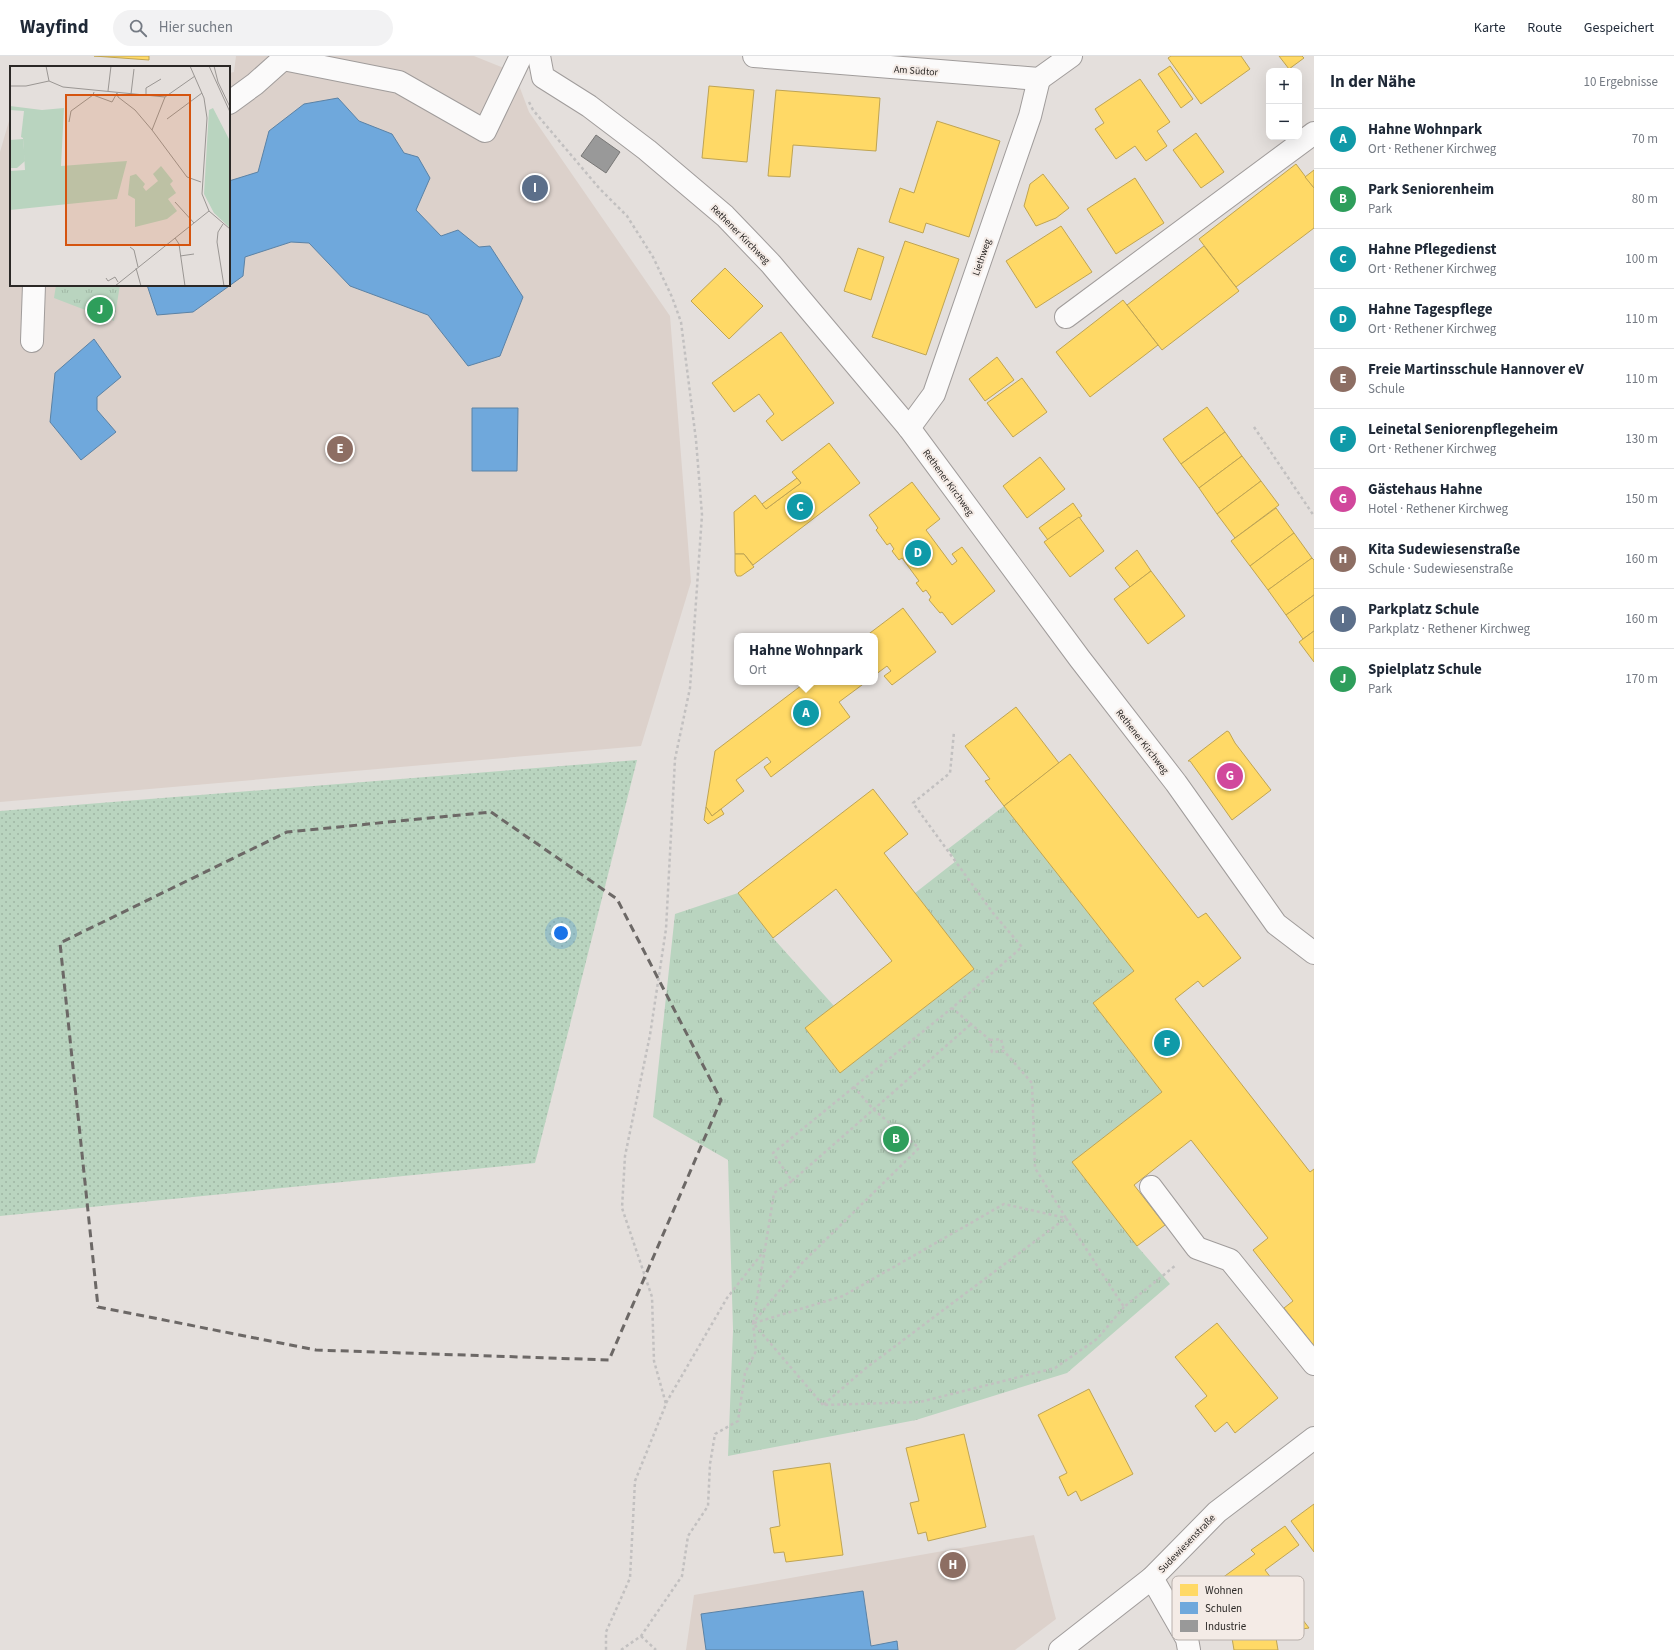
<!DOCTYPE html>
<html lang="de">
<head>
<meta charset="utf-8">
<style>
  :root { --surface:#fff; --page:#f2f2f3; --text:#1f2937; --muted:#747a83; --line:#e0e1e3; --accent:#0b8043 }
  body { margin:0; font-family:"Source Sans 3",sans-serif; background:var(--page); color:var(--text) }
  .controls { position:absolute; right:12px; top:12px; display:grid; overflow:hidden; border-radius:8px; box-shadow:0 4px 16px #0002 }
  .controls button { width:36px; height:36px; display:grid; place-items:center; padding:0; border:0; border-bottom:1px solid var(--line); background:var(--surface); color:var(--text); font:20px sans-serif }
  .you { position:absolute; left:561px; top:877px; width:14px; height:14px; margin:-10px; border:3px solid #fff; border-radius:50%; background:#1a73e8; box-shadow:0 0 0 6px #1a73e833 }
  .badge { display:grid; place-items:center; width:26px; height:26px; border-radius:50%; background:var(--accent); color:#fff; font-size:13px; font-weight:700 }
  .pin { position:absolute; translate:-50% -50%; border:2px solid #fff; box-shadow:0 1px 4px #0006 }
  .popup { position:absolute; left:734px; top:577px; width:144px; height:52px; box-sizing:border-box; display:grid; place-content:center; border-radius:8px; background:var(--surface); filter:drop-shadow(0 1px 3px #0005); font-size:13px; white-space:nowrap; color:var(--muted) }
  .popup b { font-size:15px; color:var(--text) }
  .popup::after { content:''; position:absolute; left:50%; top:100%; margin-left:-8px; border:8px solid transparent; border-top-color:var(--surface) }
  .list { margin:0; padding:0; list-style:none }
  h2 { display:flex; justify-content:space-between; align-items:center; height:52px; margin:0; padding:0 16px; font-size:17px }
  h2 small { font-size:13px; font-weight:400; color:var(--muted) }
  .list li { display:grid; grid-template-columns:26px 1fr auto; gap:12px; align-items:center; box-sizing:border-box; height:60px; padding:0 16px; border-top:1px solid var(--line) }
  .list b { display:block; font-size:15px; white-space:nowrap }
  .list p { margin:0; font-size:13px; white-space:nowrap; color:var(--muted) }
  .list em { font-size:13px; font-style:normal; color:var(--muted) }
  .icon { flex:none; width:22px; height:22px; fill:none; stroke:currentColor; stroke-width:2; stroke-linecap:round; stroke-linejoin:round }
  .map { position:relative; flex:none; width:1314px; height:1594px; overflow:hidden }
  header { display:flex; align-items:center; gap:24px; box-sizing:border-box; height:56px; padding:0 20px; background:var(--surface); border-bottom:1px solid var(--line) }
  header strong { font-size:19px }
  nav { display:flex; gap:22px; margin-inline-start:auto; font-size:14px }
  .search { width:280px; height:36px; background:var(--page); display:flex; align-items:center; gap:10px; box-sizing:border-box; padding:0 14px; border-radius:22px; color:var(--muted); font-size:15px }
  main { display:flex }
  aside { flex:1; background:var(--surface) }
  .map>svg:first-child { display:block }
  .built { fill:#dcd1cb }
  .grass { fill:url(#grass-dots) }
  .park { fill:url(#park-tufts) }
  .homes { fill:#ffd966; stroke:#bfa453 }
  .schools { fill:#6fa8dc; stroke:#5b82a5 }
  .industry { fill:#999; stroke:#787776 }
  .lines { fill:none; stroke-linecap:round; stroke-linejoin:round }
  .minor-casing { stroke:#a09c9b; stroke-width:24 }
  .path { stroke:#c2c0c0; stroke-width:2.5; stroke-dasharray:3 3; stroke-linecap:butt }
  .minor { stroke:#fbfafa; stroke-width:22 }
  .marked { fill:none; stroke:#6c6866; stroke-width:3; stroke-dasharray:8 5; stroke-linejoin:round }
  .labels { text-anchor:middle; stroke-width:4; stroke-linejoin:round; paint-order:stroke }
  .street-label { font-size:10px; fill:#2b2826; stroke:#f4ebe6 }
  .inset-road { fill:none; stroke:#9a9693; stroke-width:1 }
  .view { fill:#d5540f; fill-opacity:0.15; stroke:#d5540f; stroke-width:2 }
  .inset-edge { fill:none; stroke:#2b2826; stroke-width:2 }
  .key { fill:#f4ebe6; stroke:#b8b0ac; stroke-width:1 }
  .key-label { font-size:11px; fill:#2b2826 }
</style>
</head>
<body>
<header>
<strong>Wayfind</strong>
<div class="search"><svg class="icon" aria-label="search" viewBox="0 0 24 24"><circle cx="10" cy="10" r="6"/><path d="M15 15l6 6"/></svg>Hier suchen</div>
<nav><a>Karte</a><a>Route</a><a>Gespeichert</a></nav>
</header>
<main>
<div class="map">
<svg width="1314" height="1594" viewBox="0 0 1314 1594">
  <defs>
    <pattern id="grass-dots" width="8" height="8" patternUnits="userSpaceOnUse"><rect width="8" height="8" fill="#b9d4bf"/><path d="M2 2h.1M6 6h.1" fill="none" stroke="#9fb6a4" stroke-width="1.8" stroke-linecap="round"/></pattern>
    <pattern id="park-tufts" width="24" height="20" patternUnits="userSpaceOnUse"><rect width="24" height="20" fill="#b9d4bf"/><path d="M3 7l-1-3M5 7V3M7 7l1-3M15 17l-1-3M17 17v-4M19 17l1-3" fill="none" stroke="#9fb6a4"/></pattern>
  </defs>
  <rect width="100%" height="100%" fill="#e4dfdc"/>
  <g class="built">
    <path d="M 236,0 L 474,0 L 514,16 L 529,56 L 670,260 L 691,526 L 641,690 L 0,746 L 0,96 L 9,65 L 11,64 L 11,229 L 229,229 L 229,17 L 234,16 Z"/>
    <path d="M 1034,1479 L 1056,1563 L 1015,1594 L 686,1594 L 694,1539 Z"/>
  </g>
  <path class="grass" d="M 637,704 L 535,1107 L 0,1160 L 0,755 Z"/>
  <g class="park">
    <path d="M 56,229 L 120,229 L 114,265 L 54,242 Z"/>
    <path d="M 1004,750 L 1134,915 L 1093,947 L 1162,1036 L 1072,1106 L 1137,1190 L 1170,1228 L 1067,1317 L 916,1364 L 728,1400 L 733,1274 L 728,1104 L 653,1061 L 675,858 L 738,837 L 773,882 L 834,950 L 805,972 L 840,1017 L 974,913 L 915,837 L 956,805 L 948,793 Z"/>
  </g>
  <g class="homes">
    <path d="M 94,0 L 149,0 L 149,4 Z"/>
    <path d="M 1171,0 L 1241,0 L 1250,13 L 1201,48 L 1168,2 Z"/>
    <path d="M 1279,0 L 1302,0 L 1304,2 L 1289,13 Z"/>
    <path d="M 1170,10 L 1193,43 L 1181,52 L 1158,18 Z"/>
    <path d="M 1140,23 L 1170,66 L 1157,75 L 1167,90 L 1146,105 L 1135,90 L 1116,103 L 1095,73 L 1104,67 L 1095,53 Z"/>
    <path d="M 709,30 L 754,34 L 747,106 L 702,102 Z"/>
    <path d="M 776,34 L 880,42 L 876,95 L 793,89 L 790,121 L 768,120 Z"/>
    <path d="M 937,65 L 1000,85 L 969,181 L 926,167 L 923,177 L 889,166 L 900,132 L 914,137 Z"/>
    <path d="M 1196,77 L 1224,116 L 1201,132 L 1173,94 Z"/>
    <path d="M 1296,108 L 1314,132 L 1314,172 L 1236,231 L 1199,183 Z"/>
    <path d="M 1314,114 L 1314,132 L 1305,121 Z"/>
    <path d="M 1043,118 L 1069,152 L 1056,162 L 1036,170 L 1024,150 L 1030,128 Z"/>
    <path d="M 1135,122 L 1164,167 L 1116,198 L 1087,153 Z"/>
    <path d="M 1061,170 L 1092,216 L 1036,252 L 1006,205 Z"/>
    <path d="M 905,185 L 959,203 L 926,299 L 872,281 Z"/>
    <path d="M 1204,190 L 1239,235 L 1162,294 L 1127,249 Z"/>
    <path d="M 858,192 L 884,201 L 871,244 L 844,235 Z"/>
    <path d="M 725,212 L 763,250 L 729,283 L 691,245 Z"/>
    <path d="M 1123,244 L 1158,289 L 1090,341 L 1056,296 Z"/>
    <path d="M 781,276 L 834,347 L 782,385 L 766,365 L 774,358 L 759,338 L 734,356 L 712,327 Z"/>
    <path d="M 997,301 L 1014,324 L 985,345 L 969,323 Z"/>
    <path d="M 1022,322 L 1047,356 L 1013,381 L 987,347 Z"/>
    <path d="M 1207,351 L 1225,376 L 1181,408 L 1163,383 Z"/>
    <path d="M 1225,376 L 1242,400 L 1199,432 L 1181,408 Z"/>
    <path d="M 829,387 L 860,427 L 753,509 L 744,498 L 735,498 L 734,456 L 755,439 L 766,453 L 801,427 L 792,416 Z"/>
    <path d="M 1242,400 L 1261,425 L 1217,458 L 1199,432 Z"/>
    <path d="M 1040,401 L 1065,433 L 1027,462 L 1003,430 Z"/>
    <path d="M 797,422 L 801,427 L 766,453 L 762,448 Z"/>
    <path d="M 1261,425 L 1279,449 L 1235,482 L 1217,458 Z"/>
    <path d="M 912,426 L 940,463 L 926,474 L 952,509 L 957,505 L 952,498 L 962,491 L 995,535 L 952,569 L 942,556 L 940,557 L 929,544 L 931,541 L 926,534 L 923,536 L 916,527 L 919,525 L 902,502 L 899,504 L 892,495 L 894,493 L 890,487 L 887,489 L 876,474 L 878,472 L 869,459 Z"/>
    <path d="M 1073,447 L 1082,460 L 1048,484 L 1039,472 Z"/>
    <path d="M 1276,452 L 1294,477 L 1250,510 L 1231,485 Z"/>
    <path d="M 1079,461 L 1104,495 L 1070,521 L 1044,486 Z"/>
    <path d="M 1294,477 L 1312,502 L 1268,534 L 1250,510 Z"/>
    <path d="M 1137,494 L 1151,515 L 1130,531 L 1115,512 Z"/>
    <path d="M 735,498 L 744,498 L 754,511 L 741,520 L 737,520 L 735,516 Z"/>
    <path d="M 1312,502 L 1314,504 L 1314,539 L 1286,559 L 1268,534 Z"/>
    <path d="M 1151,515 L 1185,560 L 1148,588 L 1114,543 Z"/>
    <path d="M 1314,539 L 1314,575 L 1303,583 L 1286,559 Z"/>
    <path d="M 903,552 L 936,596 L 892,629 L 884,620 L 891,615 L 887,610 L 875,619 L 875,580 L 866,580 Z"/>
    <path d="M 1314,575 L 1314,606 L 1299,586 Z"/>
    <path d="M 806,626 L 866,626 L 839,646 L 850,661 L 771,721 L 764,711 L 771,706 L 767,701 L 736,724 L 744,735 L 712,760 L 706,751 L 715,695 Z"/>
    <path d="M 1016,651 L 1059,707 L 1004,750 L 985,725 L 990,723 L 965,690 Z"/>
    <path d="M 1227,675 L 1229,676 L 1235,687 L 1271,734 L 1232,764 L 1203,723 L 1190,705 L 1188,705 Z"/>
    <path d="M 1070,698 L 1198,862 L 1206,857 L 1241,902 L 1203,931 L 1198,925 L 1175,943 L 1310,1116 L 1314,1113 L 1314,1290 L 1284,1252 L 1293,1245 L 1253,1194 L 1268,1182 L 1191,1084 L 1134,1129 L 1165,1169 L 1137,1190 L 1072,1106 L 1162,1036 L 1093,947 L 1134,915 L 1004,750 Z"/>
    <path d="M 873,733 L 908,778 L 884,797 L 974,913 L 840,1017 L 805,972 L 892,905 L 836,833 L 773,882 L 738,837 Z"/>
    <path d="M 706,751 L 712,760 L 721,753 L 724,758 L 708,768 L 704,764 Z"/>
    <path d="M 1217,1267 L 1278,1342 L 1235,1377 L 1227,1366 L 1215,1376 L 1195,1350 L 1207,1340 L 1175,1301 Z"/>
    <path d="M 1089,1333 L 1133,1418 L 1081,1445 L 1076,1435 L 1068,1440 L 1059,1421 L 1067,1417 L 1038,1359 Z"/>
    <path d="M 964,1378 L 986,1471 L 928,1485 L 926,1476 L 918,1478 L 910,1447 L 919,1445 L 906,1392 Z"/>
    <path d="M 830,1407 L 843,1499 L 786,1506 L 784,1496 L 774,1497 L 770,1472 L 780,1470 L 773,1415 Z"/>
    <path d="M 1314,1448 L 1314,1496 L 1291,1465 Z"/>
    <path d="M 1285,1470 L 1299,1489 L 1265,1514 L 1309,1572 L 1237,1582 L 1235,1553 L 1218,1525 L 1255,1498 L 1251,1494 Z"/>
    <path d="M 1275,1576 L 1278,1594 L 1234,1594 L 1232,1582 Z"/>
  </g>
  <g class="schools">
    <path d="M 338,42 L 359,65 L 392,78 L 404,97 L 418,101 L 430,122 L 416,154 L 441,180 L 458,174 L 479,191 L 490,190 L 523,241 L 500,300 L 468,310 L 428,259 L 350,230 L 309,187 L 291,186 L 245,201 L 243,220 L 193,256 L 157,259 L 147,229 L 229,229 L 229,125 L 258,116 L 269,75 L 304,48 Z"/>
    <path d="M 94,283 L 121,321 L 97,341 L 97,354 L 116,376 L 81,404 L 50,366 L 55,317 Z"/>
    <path d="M 472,352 L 518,352 L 517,415 L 472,415 Z"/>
    <path d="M 863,1535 L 871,1590 L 897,1585 L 898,1594 L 706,1594 L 701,1558 Z"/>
  </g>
  <path class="industry" d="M 596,79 L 620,96 L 606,117 L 581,100 Z"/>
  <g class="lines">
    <defs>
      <g id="minor">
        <path d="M 283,0 L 283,3 L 399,26 L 485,75 L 521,0"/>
        <path d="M 539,0 L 543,21 L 589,50 L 647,94 L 725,160 L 771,208 L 909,372 L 1080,603 L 1176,727 L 1276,868 L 1314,897"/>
        <path d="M 754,0 L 1039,23 L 1071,0"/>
        <path d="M 229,47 L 255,28 L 283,3"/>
        <path d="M 1066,261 L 1314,77"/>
        <path d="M 32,285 L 34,229"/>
        <path d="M 909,372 L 934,338 L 1030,60 L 1039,23"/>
        <path d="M 1151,1131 L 1197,1192 L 1230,1204 L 1314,1308"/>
        <path d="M 1152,1522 L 1187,1583 L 1189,1594"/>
        <path d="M 1060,1594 L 1152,1522 L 1217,1456 L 1314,1382"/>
      </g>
    </defs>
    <use href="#minor" class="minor-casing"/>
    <g class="path">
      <path d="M 529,46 L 533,54 L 599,132 L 627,160 L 653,201 L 672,241 L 681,266 L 696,384 L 702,459 L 690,632 L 675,703 L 666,873 L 650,979 L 625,1100 L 622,1152 L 652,1241 L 654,1305 L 666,1348 L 635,1425 L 630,1522 L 606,1576 L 606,1594"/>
      <path d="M 1254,371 L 1314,460"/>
      <path d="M 990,984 L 1001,983 L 1004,995"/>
      <path d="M 792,1125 L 971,968"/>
      <path d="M 1124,1251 L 1097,1283 L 1055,1312 L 920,1346 L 823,1349 L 866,1312 L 1066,1162 L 1124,1251 L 1176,1209"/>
      <path d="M 754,1267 L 843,1240 L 1004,1148 L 1066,1162 L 1035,1112 L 1032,1027 L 1004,995 L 992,996 L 990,984 L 952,952"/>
      <path d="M 666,1347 L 727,1242 L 764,1195"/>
      <path d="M 823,1349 L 753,1267 L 774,1137 L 792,1125 L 773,1097 L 854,1031"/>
      <path d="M 641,1580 L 656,1594"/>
      <path d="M 621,1594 L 641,1580 L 682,1520 L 688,1480 L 708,1450 L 710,1408 L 715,1378 L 738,1365 L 745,1317 L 756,1295 L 753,1267 L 801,1208 L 919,1092 L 873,1053 L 854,1031 L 952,952 L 1022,891 L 993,857 L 913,747 L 950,717 L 954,676"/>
    </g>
    <use href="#minor" class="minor"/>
  </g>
  <path class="marked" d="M 491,756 L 617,843 L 721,1044 L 609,1304 L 316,1294 L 98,1251 L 60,887 L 287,776 Z"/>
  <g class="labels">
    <g class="street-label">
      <text transform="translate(916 14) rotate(4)" y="4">Am Südtor</text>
      <text transform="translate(741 178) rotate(45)" y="4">Rethener Kirchweg</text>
      <text transform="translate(981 201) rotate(-71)" y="4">Liethweg</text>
      <text transform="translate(949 426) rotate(54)" y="4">Rethener Kirchweg</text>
      <text transform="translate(1143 685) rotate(52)" y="4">Rethener Kirchweg</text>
      <text transform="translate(1186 1487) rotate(-46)" y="4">Sudewiesenstraße</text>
    </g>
  </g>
  <g transform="translate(10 10)">
    <rect width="220" height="220" fill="#e4dfdc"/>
    <path d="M 0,40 L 32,44 L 54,42 L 51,100 L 117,95 L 107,133 L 0,144 L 0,105 L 15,104 L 13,72 L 11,71 L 14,45 L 0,44 ZM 203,42 L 220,75 L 220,162 L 204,147 L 194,128 L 199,44 Z" fill="#b9d4bf"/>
    <path d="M 151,100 L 163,115 L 160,118 L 166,127 L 158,133 L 167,145 L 157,153 L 125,161 L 125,133 L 118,129 L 120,110 L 126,108 L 135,118 L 133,121 L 136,125 L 148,115 L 143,108 Z" fill="#b9d4bf"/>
    <path d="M 13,73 L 15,95 L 7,102 L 0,102 L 0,74 Z" fill="#b9d4bf"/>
    <path class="inset-road" d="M 36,0 L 39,15M 180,0 L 194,32 L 197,52 L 192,128 L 199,145 L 220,163M 199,0 L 220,46M 204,0 L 208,16 L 220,41M 0,20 L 16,20 L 39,15 L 53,21 L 155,31 L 185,10M 98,25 L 101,0M 84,26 L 83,29 L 102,36 L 107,27M 107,27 L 108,31 L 125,44 L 142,64 L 177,111 L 191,116M 121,28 L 124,3M 136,30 L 136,22 L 151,13M 157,53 L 192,27M 59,56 L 61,45 L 83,29M 142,64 L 155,31M 165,136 L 184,157M 213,158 L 208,166 L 207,176 L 214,220M 165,172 L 169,178 L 175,220M 120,181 L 124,184 L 128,201M 170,190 L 184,188M 126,202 L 131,220M 96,212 L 98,215 L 105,211 L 108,216M 105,220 L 199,145"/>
    <path class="view" d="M 56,29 L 180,29 L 180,179 L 56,179 Z"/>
    <rect width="220" height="220" class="inset-edge"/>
  </g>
  <rect x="1172" y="1520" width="132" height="64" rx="6" class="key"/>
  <rect x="1180" y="1528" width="18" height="12" fill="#ffd966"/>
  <rect x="1180" y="1546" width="18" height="12" fill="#6fa8dc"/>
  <rect x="1180" y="1564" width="18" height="12" fill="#999"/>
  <g class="key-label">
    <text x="1205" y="1538">Wohnen</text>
    <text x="1205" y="1556">Schulen</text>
    <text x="1205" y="1574">Industrie</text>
  </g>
</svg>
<div class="controls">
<button>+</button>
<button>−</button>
</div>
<div class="you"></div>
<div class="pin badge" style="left:806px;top:657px;background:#0f9aa8">A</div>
<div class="popup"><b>Hahne Wohnpark</b>Ort</div>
<div class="pin badge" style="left:896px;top:1083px;background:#2e9e5b">B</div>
<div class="pin badge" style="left:800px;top:451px;background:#0f9aa8">C</div>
<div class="pin badge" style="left:918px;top:497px;background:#0f9aa8">D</div>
<div class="pin badge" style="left:340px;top:393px;background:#8d6e63">E</div>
<div class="pin badge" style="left:1167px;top:987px;background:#0f9aa8">F</div>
<div class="pin badge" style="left:1230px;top:720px;background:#d1479c">G</div>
<div class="pin badge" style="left:953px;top:1509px;background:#8d6e63">H</div>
<div class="pin badge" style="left:535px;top:132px;background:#5c6f8a">I</div>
<div class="pin badge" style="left:100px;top:254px;background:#2e9e5b">J</div>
</div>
<aside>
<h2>In der Nähe<small>10 Ergebnisse</small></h2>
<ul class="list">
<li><span class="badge" style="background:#0f9aa8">A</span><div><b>Hahne Wohnpark</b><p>Ort · Rethener Kirchweg</p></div><em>70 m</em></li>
<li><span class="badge" style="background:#2e9e5b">B</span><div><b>Park Seniorenheim</b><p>Park</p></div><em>80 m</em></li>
<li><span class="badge" style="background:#0f9aa8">C</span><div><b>Hahne Pflegedienst</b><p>Ort · Rethener Kirchweg</p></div><em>100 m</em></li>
<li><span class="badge" style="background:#0f9aa8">D</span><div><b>Hahne Tagespflege</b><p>Ort · Rethener Kirchweg</p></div><em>110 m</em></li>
<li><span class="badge" style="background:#8d6e63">E</span><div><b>Freie Martinsschule Hannover eV</b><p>Schule</p></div><em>110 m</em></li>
<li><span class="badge" style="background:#0f9aa8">F</span><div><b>Leinetal Seniorenpflegeheim</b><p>Ort · Rethener Kirchweg</p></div><em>130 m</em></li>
<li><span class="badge" style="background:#d1479c">G</span><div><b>Gästehaus Hahne</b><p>Hotel · Rethener Kirchweg</p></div><em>150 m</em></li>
<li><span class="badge" style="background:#8d6e63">H</span><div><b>Kita Sudewiesenstraße</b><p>Schule · Sudewiesenstraße</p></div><em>160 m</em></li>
<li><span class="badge" style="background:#5c6f8a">I</span><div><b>Parkplatz Schule</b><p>Parkplatz · Rethener Kirchweg</p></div><em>160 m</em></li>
<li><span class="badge" style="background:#2e9e5b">J</span><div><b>Spielplatz Schule</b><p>Park</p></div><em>170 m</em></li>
</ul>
</aside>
</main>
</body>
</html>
